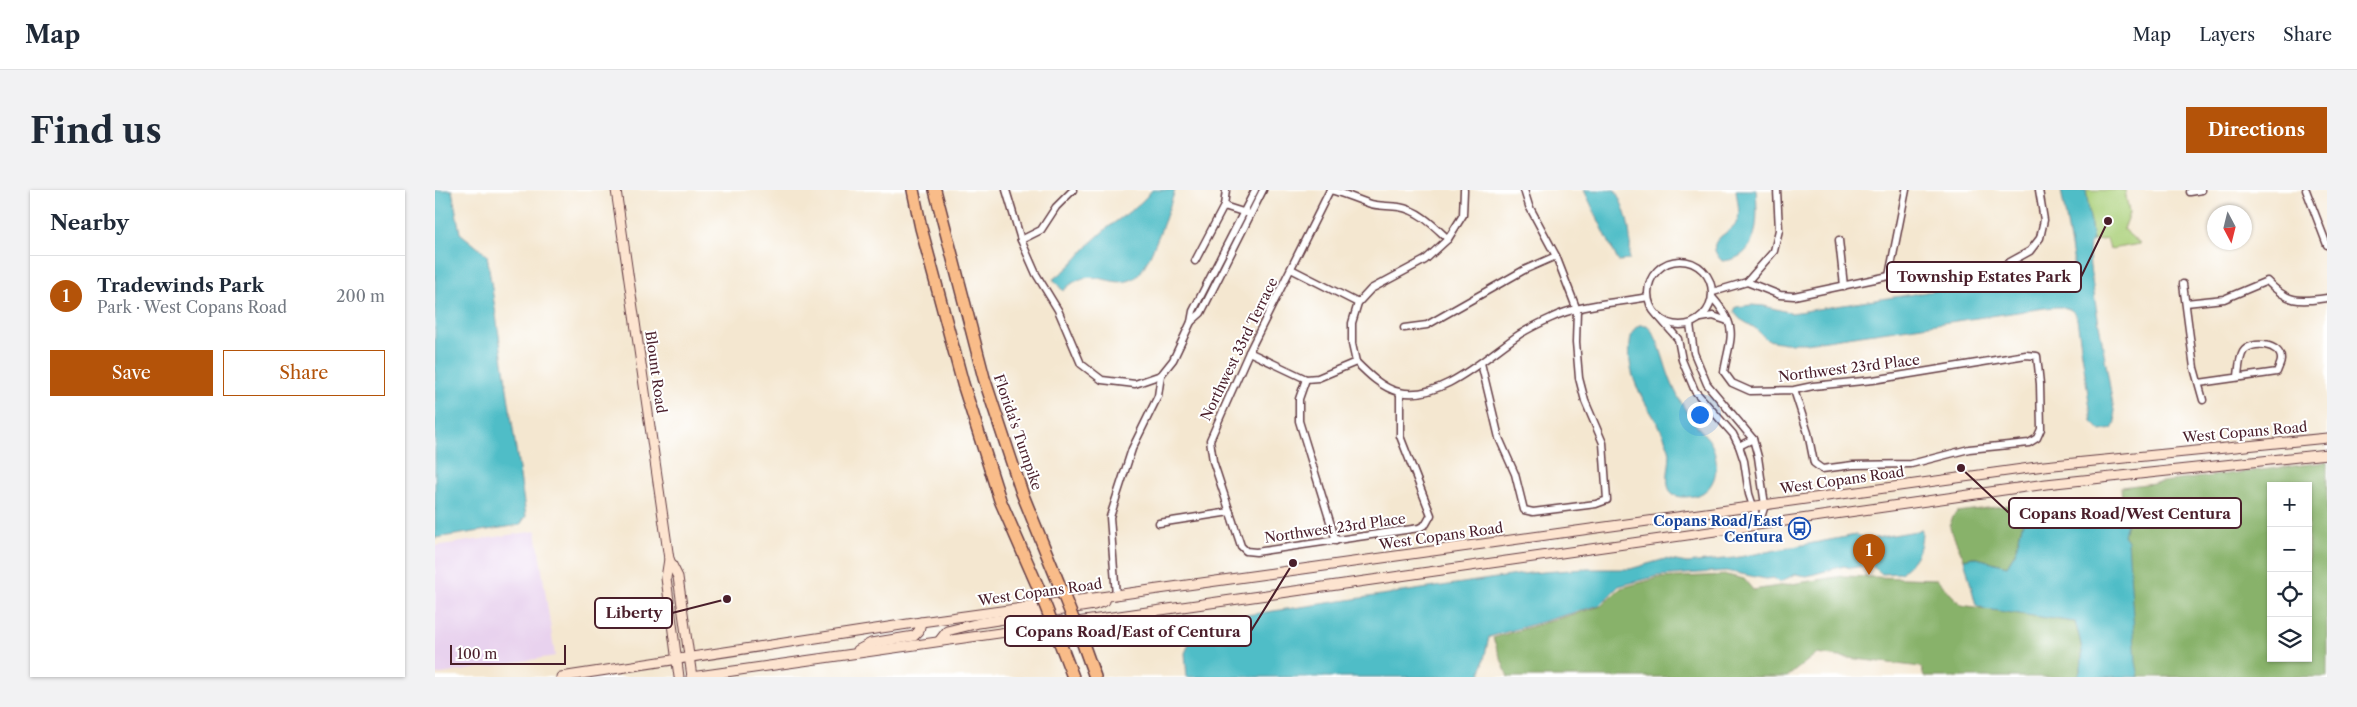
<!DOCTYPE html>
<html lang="en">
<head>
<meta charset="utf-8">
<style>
  :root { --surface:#fff; --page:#f2f2f3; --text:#1f2937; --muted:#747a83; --line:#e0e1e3; --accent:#b45309 }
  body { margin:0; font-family:"Libre Caslon Text",serif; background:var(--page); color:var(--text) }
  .controls { position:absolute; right:15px; bottom:15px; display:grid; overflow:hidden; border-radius:0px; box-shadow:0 1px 4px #0004 }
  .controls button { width:45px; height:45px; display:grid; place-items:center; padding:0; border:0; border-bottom:1px solid var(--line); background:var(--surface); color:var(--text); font:25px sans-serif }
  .compass { position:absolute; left:1772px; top:15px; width:45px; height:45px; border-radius:50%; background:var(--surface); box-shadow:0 1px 4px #0004; rotate:173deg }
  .scale { position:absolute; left:15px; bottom:12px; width:116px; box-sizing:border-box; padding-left:5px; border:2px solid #4a1f2b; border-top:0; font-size:14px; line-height:18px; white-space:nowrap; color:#4a1f2b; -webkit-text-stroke:4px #fff; paint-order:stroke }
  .you { position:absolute; left:1264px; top:224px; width:18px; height:18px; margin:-12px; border:4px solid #fff; border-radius:50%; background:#1a73e8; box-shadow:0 0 0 8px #1a73e833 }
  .badge { display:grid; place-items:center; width:32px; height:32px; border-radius:50%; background:var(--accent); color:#fff; font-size:16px; font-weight:700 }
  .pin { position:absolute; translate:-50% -41px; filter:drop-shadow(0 1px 2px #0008) }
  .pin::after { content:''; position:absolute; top:26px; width:18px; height:15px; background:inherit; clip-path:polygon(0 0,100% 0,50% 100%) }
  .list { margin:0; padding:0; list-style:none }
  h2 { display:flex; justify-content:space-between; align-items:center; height:65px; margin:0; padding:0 20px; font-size:21px }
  h2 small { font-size:16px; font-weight:400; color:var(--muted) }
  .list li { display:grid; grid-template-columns:32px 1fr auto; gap:15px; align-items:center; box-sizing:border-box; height:80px; padding:0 20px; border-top:1px solid var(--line) }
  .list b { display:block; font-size:19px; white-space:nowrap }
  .list p { margin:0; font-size:16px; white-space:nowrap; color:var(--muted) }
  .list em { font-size:16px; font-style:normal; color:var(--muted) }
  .actions { display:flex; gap:10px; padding:15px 20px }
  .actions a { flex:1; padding:11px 0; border:1px solid var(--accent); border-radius:0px; text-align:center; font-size:18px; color:var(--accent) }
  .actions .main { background:var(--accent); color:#fff }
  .icon { flex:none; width:28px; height:28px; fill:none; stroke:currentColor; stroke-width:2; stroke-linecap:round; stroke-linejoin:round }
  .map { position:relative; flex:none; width:1892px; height:487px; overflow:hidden; border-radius:0px }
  header { display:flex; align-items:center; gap:30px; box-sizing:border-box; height:70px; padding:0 25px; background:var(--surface); border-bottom:1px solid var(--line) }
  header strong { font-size:24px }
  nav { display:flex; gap:28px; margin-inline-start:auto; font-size:18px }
  .intro { display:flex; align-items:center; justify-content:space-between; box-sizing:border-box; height:120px; padding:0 30px }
  h1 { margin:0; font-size:35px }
  .button { padding:12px 22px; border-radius:0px; background:var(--accent); color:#fff; font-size:18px; font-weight:700 }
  main { display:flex; gap:30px; padding:0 30px }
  aside { flex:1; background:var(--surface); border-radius:0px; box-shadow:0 1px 4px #0004 }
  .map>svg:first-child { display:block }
  .built { fill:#e8d2ee }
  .green { fill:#abd07a; stroke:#7a7852 }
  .forest { fill:#88b26a; stroke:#69684a; fill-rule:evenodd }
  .water { fill:#4fbdc7; stroke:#4c6e79 }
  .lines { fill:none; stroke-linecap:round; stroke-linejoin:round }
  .street-casing { stroke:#643d44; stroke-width:9 }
  .secondary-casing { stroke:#643d44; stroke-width:11 }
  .highway-casing { stroke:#643d44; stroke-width:14 }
  .street { stroke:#fff; stroke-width:6 }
  .secondary { stroke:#fde4d0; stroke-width:9 }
  .highway { stroke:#f9bc89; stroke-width:11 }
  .highway-bridge-casing { stroke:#643d44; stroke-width:14; stroke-linecap:butt }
  .highway-bridge { stroke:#f9bc89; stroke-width:11 }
  .labels { text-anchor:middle; stroke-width:4; stroke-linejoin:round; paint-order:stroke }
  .street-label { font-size:14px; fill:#4a1f2b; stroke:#fff }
  .transit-label { font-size:14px; font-weight:bold; fill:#164399; stroke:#fff; text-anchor:end }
  .leader { fill:none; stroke:#4a1f2b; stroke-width:2 }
  .callout-dot { fill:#4a1f2b; stroke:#fff; stroke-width:2 }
  .callout { fill:#fff; stroke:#4a1f2b; stroke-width:2 }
  .callout-label { font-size:15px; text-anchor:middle; font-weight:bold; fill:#4a1f2b }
</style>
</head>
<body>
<header>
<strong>Map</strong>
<nav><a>Map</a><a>Layers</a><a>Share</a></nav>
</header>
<div class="intro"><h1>Find us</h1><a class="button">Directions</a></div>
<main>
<aside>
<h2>Nearby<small></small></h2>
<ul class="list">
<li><span class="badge">1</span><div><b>Tradewinds Park</b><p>Park · West Copans Road</p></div><em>200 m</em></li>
</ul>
<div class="actions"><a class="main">Save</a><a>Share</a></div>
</aside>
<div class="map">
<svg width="1892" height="487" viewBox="0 0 1892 487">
  <rect width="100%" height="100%" fill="#fff"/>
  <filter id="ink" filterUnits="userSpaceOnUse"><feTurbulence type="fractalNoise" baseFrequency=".02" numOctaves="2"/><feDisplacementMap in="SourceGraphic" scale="10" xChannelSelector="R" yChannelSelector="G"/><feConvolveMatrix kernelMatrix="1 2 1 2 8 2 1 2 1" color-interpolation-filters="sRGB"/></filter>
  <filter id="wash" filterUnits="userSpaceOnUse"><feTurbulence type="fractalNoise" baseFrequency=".0096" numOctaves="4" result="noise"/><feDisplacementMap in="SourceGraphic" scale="20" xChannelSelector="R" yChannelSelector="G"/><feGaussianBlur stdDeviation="1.12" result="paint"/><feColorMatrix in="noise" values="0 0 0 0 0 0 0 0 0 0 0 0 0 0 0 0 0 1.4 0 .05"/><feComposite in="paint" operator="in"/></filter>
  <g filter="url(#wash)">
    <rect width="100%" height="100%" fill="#f4e7d0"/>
    <path class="built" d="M 101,341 L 120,466 L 0,485 L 0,356 Z"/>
    <path class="green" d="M 1651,0 L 1690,0 L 1694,23 L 1688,39 L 1705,54 L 1675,59 L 1672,49 L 1658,51 Z"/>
    <g class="forest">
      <path d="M 1892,272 L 1892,487 L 1702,487 L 1699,470 L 1686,297 ZM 1836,296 L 1873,296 L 1873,468 L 1836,468 Z"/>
      <path d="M 1576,315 L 1588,332 L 1580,363 L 1572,376 L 1538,367 L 1529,369 L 1515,338 L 1516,328 L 1522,322 Z"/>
      <path d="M 1292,385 L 1309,389 L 1318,400 L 1408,386 L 1502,389 L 1526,415 L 1640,432 C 1646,452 1651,467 1643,487 L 1489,487 L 1486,477 L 1381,464 L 1352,487 L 1073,487 L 1058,448 L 1166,416 L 1186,398 L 1223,388 Z"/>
    </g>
    <g class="water">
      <path d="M 0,0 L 17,0 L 25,43 L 52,65 L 91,326 L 85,335 L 0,348 Z"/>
      <path d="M 717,0 L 740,0 C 735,17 713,80 700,88 C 674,102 658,71 628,101 L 618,89 C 637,78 647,60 663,46 C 681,29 702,20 717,0 Z"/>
      <path d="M 1149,0 L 1180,0 C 1192,21 1198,46 1194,70 L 1183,71 Z"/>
      <path d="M 1301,0 L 1321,0 C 1323,29 1325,69 1287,71 C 1265,48 1298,45 1303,29 C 1305,20 1302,9 1301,0 Z"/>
      <path d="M 1626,0 L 1651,0 L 1658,51 L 1655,53 C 1652,72 1658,92 1660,111 C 1667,151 1674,192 1681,232 L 1677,239 L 1666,241 L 1657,232 L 1642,129 C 1638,114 1622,117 1610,118 L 1371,153 L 1350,153 L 1332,150 L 1320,138 L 1305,129 L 1299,122 L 1301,117 L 1316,115 L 1329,116 L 1357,123 L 1638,79 L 1639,73 Z"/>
      <path d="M 1204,135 L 1212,135 C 1224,148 1227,166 1233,183 C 1240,204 1254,229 1270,245 C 1287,262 1286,301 1259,306 C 1253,307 1245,308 1240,305 C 1225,298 1238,272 1234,259 C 1222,221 1190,199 1195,154 C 1196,145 1197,140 1204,135 Z"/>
      <path d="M 1671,313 L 1696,317 L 1689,345 L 1693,351 L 1701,472 L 1704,487 L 1643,487 C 1651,467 1646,452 1640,432 L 1550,419 L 1541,415 L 1529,369 L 1538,367 L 1572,376 L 1580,363 L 1588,332 L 1580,318 L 1600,316 L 1616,320 L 1629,319 L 1644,321 Z"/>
      <path d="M 1487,340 C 1487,360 1481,370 1466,383 L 1447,384 L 1436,375 L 1416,378 L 1409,376 L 1372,386 L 1360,384 L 1344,393 L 1339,388 L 1331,389 L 1291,381 L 1223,386 L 1184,396 L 1165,415 L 1054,447 L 1045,487 L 752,487 L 750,463 L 764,432 L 1095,383 L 1150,379 L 1195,379 L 1230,369 L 1252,373 L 1299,368 L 1421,345 L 1435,349 Z"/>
    </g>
  </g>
  <g filter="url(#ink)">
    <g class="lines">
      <defs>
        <g id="street">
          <path d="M 571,0 L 586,50 L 601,84 L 623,120 L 646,174 L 667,190 L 700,194 L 726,185 L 738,170 L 756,132 L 758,121 L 820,0"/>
          <path d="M 791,0 L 789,16 L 811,23"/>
          <path d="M 895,0 L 814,162 L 775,250 L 778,271 L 806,356 L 811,361 L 821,362 L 984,338 L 991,334 L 996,325 L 965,246 L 965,203"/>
          <path d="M 895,0 C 909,3 920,9 933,13 C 943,17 953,15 964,17 C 984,20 999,36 1013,49"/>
          <path d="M 1871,0 L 1892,55"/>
          <path d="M 1755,2 L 1767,0"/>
          <path d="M 586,50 L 606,40 L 621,17 L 638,0"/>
          <path d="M 1404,50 L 1409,96"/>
          <circle cx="1245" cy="103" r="32"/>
          <path d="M 760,71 L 789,16"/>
          <path d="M 856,79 L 923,113"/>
          <path d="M 1454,86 L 1471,0"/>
          <path d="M 1312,92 L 1345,105 L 1359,106 L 1454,86 L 1505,80 L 1566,77 L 1595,61 L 1605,48 L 1609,30 L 1604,0"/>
          <path d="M 1748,94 L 1759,178 L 1768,210"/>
          <path d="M 1278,102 L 1312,92 L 1339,61 L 1344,40 L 1342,0"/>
          <path d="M 1277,107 C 1305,139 1295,146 1289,182 L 1297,193 L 1315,201 L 1359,200 L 1378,196 L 1438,190 L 1591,165 L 1602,166 L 1605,194 L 1606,239 L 1602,248 L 1594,253 L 1534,259 L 1476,274 L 1418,275 L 1387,279 L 1379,273 L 1373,243 L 1359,200"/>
          <path d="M 1751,113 L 1789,109 L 1832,91 C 1853,113 1863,112 1892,108"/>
          <path d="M 1224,127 L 1243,149 L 1247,170 L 1260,201 L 1298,244 L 1304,256 L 1309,271 L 1314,304 L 1324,334"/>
          <path d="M 1266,128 L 1278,126 L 1293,131"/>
          <path d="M 756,132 L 766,123 L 828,0"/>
          <path d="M 1255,134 L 1259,163 L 1272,194 L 1318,249 L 1323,267 L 1330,315 L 1324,334"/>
          <path d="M 969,138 L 992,135 L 1089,80 L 1121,66"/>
          <path d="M 814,162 L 871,189 L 883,188 L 921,172 C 933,184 947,198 964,202 C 1006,212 1053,165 1085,144 C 1095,138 1105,133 1116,128 C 1144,114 1182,113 1213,107"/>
          <path d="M 921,172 L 917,154 L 917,133 L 923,113 L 936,99 L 990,70 L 1013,49 L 1028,25 L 1029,0"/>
          <path d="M 1046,173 L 1064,248 L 1080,284 L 1089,320 L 1098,322 L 1161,314 L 1172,310 L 1168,253 L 1150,211 L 1144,188 L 1141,152 L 1142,120 L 1121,66 L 1094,16 L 1089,0"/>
          <path d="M 871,189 L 864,209 L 864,231 L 901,351"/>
          <path d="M 1764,193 L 1842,182 C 1843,178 1846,174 1846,170 C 1847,153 1815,150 1808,162 C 1804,169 1804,178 1803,186"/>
          <path d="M 1304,256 L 1318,249"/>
          <path d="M 724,333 L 795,322"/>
          <path d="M 681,406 L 675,327 L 697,259 L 723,206 L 726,185"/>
        </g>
        <g id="secondary">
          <path d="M 181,0 L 234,369 L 231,388 L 244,487"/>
          <path d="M 234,369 L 243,387 L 257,487"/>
          <path d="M 505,450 L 512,441 L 544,433 L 659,415 L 670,411"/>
          <path d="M 423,460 L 436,453 L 479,446 L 484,441 L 486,432"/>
          <path d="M 126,487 L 486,432 L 1609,276 L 1892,248"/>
          <path d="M 256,487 L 1611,294 L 1892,264"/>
        </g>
        <g id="highway">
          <path d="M 478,0 L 486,38 L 528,194 L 565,310 L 603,397"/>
          <path d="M 500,0 L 549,188 L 587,303 L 624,394"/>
          <path d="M 647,451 L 660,487"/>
          <path d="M 625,453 L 638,487"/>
        </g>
      </defs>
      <use href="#street" class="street-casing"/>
      <use href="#secondary" class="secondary-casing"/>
      <use href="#highway" class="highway-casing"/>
      <use href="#street" class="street"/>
      <use href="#secondary" class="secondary"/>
      <use href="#highway" class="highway"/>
      <defs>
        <g id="highway-bridge">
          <path d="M 624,394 L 647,451"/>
          <path d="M 603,397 L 625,453"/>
        </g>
      </defs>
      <use href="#highway-bridge" class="highway-bridge-casing"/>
      <use href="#highway-bridge" class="highway-bridge"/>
    </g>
  </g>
  <defs>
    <symbol id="bus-ring" viewBox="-11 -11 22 22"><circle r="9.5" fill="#fff" stroke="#1a4fb4" stroke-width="1.5"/><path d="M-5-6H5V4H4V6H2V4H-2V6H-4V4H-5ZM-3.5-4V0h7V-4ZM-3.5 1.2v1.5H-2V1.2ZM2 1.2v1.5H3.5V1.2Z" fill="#1a4fb4"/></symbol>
  </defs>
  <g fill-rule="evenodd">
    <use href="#bus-ring" x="1352" y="326" width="25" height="25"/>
  </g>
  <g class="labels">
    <g class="street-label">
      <text transform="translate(804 159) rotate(-64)" y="5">Northwest 33rd Terrace</text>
      <text transform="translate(1414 178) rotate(-7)" y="5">Northwest 23rd Place</text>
      <text transform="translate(221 182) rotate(82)" y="5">Blount Road</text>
      <text transform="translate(583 242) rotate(71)" y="5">Florida's Turnpike</text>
      <text transform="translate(1810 242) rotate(-5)" y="5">West Copans Road</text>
      <text transform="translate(1407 290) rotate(-8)" y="5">West Copans Road</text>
      <text transform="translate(900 338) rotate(-8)" y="5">Northwest 23rd Place</text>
      <text transform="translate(1006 346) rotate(-8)" y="5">West Copans Road</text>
      <text transform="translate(605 402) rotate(-8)" y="5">West Copans Road</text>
    </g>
    <g class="transit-label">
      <text x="1348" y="336">Copans Road/East<tspan x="1348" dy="16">Centura</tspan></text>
    </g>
  </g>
  <path class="leader" d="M1673 31L1646 87M1526 278L1574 323M292 409L237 423M858 373L816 441"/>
  <g class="callout-dot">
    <circle cx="1673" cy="31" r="5"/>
    <circle cx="1526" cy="278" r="5"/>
    <circle cx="292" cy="409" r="5"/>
    <circle cx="858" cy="373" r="5"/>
  </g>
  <g class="callout">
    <rect x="1452" y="72" width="194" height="30" rx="5"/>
    <rect x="1574" y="308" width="232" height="30" rx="5"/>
    <rect x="160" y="408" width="77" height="30" rx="5"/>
    <rect x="570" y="426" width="246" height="30" rx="5"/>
  </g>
  <g class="callout-label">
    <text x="1549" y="92">Township Estates Park</text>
    <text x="1690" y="329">Copans Road/West Centura</text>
    <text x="199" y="428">Liberty</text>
    <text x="693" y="447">Copans Road/East of Centura</text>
  </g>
</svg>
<div class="controls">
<button>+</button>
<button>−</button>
<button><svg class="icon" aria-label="locate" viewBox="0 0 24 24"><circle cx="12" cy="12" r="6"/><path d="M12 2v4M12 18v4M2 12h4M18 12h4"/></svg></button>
<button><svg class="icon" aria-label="layers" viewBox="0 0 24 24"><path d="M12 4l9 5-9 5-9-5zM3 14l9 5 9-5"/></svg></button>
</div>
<svg class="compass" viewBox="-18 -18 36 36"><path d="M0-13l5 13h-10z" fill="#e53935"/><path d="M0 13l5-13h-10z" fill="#747a83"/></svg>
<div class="scale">100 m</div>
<div class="you"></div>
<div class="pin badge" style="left:1434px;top:385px">1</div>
</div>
</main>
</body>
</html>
